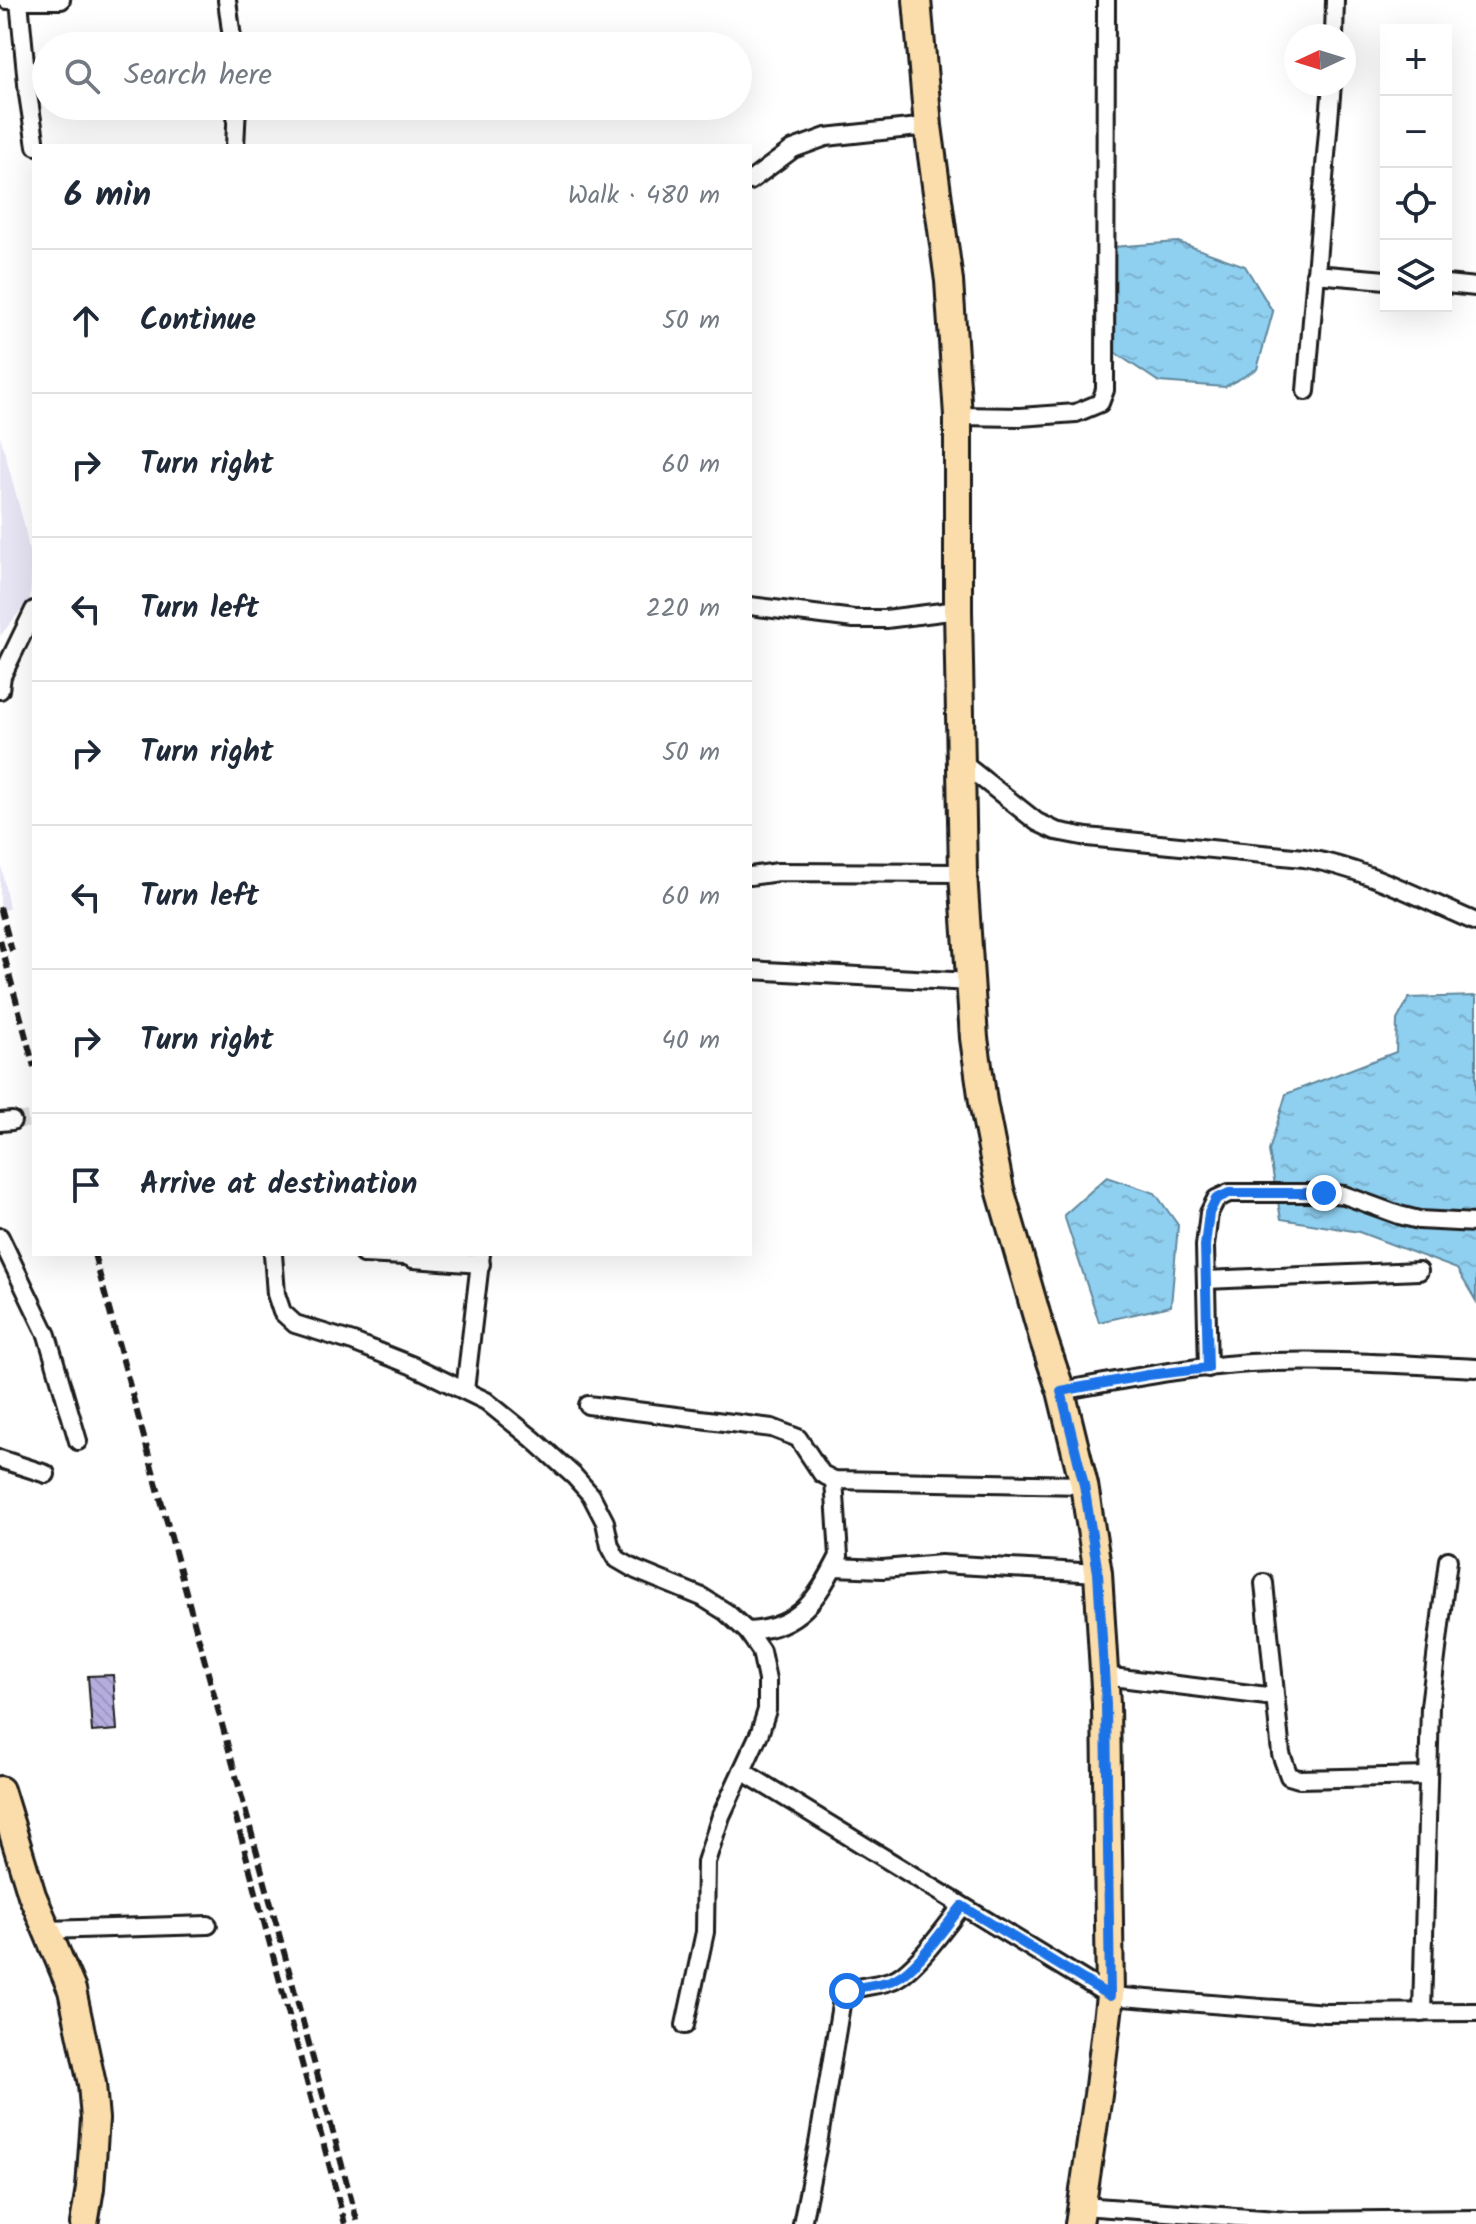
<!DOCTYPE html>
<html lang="en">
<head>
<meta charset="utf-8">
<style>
  :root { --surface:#fff; --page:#f2f2f3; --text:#1f2937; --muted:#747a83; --line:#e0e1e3 }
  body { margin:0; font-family:Kalam,sans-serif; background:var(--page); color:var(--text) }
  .controls { position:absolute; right:24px; top:24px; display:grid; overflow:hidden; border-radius:0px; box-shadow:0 8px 32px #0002 }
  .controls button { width:72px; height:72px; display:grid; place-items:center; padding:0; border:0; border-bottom:2px solid var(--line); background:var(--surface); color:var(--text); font:40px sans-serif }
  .compass { position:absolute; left:1284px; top:24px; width:72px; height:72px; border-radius:50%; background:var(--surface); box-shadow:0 8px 32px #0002; rotate:266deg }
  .stop { position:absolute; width:24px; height:24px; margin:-18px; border:6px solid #1a73e8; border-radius:50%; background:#fff }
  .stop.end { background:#1a73e8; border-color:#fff; box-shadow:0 2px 8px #0008 }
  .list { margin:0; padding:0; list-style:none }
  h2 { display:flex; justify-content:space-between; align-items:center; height:104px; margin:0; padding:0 32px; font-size:34px }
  h2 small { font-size:26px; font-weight:400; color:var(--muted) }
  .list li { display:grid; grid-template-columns:52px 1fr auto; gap:24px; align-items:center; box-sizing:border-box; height:144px; padding:0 32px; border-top:2px solid var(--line) }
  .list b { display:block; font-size:30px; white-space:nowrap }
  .list em { font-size:26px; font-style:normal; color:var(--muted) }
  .icon { flex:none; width:44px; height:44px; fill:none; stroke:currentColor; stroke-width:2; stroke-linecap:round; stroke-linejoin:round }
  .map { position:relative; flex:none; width:1476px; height:2224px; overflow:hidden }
  .search { position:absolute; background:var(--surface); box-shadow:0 8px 32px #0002; left:32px; top:32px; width:720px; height:88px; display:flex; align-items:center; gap:20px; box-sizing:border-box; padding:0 28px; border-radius:44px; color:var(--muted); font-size:30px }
  .panel { position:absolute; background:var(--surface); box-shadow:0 8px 32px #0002; left:32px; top:144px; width:720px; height:1112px; border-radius:0px }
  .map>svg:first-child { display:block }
  .built { fill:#e8e6f5 }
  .water { fill:url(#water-ripples); stroke:#61879b; stroke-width:2 }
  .building { fill:url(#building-back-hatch); stroke:#1c1c1c; stroke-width:2 }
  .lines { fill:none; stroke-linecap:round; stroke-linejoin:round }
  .street-tunnel { stroke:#ddd; stroke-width:16; stroke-dasharray:16 8; stroke-linecap:butt }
  .street-casing { stroke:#1c1c1c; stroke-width:22 }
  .primary-casing { stroke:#1c1c1c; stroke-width:32 }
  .street { stroke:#fff; stroke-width:16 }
  .primary { stroke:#faddab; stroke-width:26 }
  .rail { stroke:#1c1c1c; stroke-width:6; stroke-dasharray:12 6; stroke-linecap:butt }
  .route { stroke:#1a73e8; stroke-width:10 }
</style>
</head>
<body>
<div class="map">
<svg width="1476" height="2224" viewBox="0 0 1476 2224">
  <defs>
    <pattern id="water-ripples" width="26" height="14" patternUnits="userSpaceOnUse" patternTransform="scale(2)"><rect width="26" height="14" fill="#8fcff0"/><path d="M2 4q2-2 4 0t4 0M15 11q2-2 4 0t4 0" fill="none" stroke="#7bb1cd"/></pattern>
    <pattern id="building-back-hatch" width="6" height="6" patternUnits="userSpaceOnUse" patternTransform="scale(2)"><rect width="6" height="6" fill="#b4adde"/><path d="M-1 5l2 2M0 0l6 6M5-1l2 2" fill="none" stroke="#9a94be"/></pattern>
  </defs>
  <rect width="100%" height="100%" fill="#fff"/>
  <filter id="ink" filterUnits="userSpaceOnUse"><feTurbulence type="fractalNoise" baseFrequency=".0125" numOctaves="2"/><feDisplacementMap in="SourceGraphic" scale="16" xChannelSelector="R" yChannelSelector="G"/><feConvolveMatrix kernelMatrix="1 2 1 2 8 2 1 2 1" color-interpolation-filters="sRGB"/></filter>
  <g filter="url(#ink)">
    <g class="built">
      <path d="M 0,435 L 24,524 L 32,567 L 30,599 L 0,636 Z"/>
      <path d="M 0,858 L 9,909 L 0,911 Z"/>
    </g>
    <g class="water">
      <path d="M 1178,242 L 1245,266 L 1273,312 L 1257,369 L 1225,387 L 1159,382 L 1111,350 L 1113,247 Z"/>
      <path d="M 1476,996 L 1476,1301 L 1457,1269 L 1359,1232 L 1281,1219 L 1269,1151 L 1286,1094 L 1396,1052 L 1397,1020 L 1409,998 Z"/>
      <path d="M 1107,1177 L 1155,1193 L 1178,1225 L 1171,1306 L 1099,1322 L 1064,1215 Z"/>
    </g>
    <path class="building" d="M 113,1675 L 117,1730 L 92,1732 L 88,1676 Z"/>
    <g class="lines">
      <path class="street-tunnel" d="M 12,1121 L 34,1119"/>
      <defs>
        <g id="street">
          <path d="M 7,0 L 61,0"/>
          <path d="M 227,0 L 233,46"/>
          <path d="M 19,1 L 28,94 L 36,146"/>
          <path d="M 1334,36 L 1335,0"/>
          <path d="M 235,146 L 237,106"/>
          <path d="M 750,181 L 793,149 L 826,137 L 928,126"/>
          <path d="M 1315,274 L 1386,280"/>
          <path d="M 1446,284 L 1476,287"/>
          <path d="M 1306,391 L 1332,84"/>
          <path d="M 958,416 L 1020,417 L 1076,413 L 1100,403 L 1105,390 L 1106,0"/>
          <path d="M 750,606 L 854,619 L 886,619 L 958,610"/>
          <path d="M 0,690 L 2,676 L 34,610"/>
          <path d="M 960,761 L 1037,822 L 1056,831 L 1087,837 L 1304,858 C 1365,868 1420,898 1476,922"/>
          <path d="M 750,876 L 778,872 L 963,873"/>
          <path d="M 750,970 L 970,982"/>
          <path d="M 0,1122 L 12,1121"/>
          <path d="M 0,1237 L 47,1335 L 78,1441"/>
          <path d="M 273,1254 L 276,1294 L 282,1312 L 295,1324 L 353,1342 L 411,1365 L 486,1401 L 533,1439 L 574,1476 L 591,1495 L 605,1522 L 610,1546 L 617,1559 L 636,1570 L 702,1597 L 726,1612 L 747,1631 L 761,1651 L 767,1680 L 767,1710 L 760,1732 L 721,1816 L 706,1862 L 705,1932 L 685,2025"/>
          <path d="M 363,1254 L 404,1256"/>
          <path d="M 402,1254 L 413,1259 L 481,1264"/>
          <path d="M 1206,1280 L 1419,1271"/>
          <path d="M 1208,1368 L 1205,1246 L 1209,1213 L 1216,1199 L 1229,1193 L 1324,1193 L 1344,1195 L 1399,1215 L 1419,1220 L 1476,1223"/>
          <path d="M 465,1390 L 481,1254"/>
          <path d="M 1061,1391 C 1131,1378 1202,1364 1273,1362 C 1341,1360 1409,1365 1476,1368"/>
          <path d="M 588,1405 L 772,1428 L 798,1438 L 822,1474 L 834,1480 L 1084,1485"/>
          <path d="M 0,1459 L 46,1474"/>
          <path d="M 834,1567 L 883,1569 L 941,1564 L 1098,1573"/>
          <path d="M 1264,1583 L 1281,1754 L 1289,1776 L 1299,1779 L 1428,1776"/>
          <path d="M 747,1631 C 799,1629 818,1598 839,1556 L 834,1480"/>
          <path d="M 1104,1676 L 1275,1697"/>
          <path d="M 742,1771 L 1110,1996 L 1326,2013 L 1476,2012"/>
          <path d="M 47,1930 L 208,1925"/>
          <path d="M 1422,2013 L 1430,1706 L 1448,1560"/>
          <path d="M 1082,2206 L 1290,2221 L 1476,2219"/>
          <path d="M 802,2224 L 818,2144 L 841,2005 L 847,1991 C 862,1985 880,1986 895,1979 C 917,1968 946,1926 962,1906"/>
        </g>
        <g id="primary">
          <path d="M 917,0 L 928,126 L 949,281 L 958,416 L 958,610 L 963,873 L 974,1038 L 983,1102 L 1000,1189 L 1044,1341 L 1061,1391 L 1084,1485 L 1098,1573 L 1106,1704 L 1110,1996 L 1098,2095 L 1079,2224"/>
          <path d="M 0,1790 L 32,1895 L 72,1990 L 92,2084 L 95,2119 L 90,2188 L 84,2224"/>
        </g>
      </defs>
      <use href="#street" class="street-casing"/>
      <use href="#primary" class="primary-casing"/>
      <use href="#street" class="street"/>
      <use href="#primary" class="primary"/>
      <g class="rail">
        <path d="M 0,907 L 12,951"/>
        <path d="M 0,940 L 34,1067"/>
        <path d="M 94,1254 L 358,2224"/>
        <path d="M 235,1814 L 345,2224"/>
      </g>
    </g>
  </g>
  <g class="lines" filter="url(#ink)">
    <path class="route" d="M 847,1991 C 862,1985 880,1986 895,1979 C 918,1968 945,1926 962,1906 L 1110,1996 L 1106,1704 L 1098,1573 L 1084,1485 L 1061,1391 L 1148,1375 L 1208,1368 L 1205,1246 L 1209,1213 L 1216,1199 L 1229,1193 L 1324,1193"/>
  </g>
</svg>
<div class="controls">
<button>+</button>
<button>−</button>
<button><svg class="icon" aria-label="locate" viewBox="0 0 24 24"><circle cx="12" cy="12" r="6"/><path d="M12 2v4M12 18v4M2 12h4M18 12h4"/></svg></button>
<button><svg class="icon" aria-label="layers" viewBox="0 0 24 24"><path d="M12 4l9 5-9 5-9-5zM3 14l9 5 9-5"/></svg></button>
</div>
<svg class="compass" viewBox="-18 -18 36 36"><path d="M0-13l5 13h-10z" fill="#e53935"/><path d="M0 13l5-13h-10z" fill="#747a83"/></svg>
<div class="stop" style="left:847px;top:1991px"></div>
<div class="stop end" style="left:1324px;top:1193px"></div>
<div class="search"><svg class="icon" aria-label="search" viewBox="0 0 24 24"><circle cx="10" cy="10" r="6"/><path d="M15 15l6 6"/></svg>Search here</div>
<section class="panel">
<h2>6 min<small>Walk · 480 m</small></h2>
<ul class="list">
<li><svg class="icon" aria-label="ahead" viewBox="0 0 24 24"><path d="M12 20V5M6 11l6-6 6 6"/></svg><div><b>Continue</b></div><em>50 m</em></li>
<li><svg class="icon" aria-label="right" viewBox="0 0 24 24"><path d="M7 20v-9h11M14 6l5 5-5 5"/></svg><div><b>Turn right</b></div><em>60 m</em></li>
<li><svg class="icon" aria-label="left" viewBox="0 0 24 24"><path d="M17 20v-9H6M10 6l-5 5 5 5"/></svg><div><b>Turn left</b></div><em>220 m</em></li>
<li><svg class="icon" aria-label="right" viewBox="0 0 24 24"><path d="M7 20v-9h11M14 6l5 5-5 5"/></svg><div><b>Turn right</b></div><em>50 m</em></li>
<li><svg class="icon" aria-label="left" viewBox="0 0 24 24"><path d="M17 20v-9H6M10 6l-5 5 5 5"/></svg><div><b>Turn left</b></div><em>60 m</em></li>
<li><svg class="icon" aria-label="right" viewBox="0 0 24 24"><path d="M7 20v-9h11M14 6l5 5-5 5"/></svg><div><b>Turn right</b></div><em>40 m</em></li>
<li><svg class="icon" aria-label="arrive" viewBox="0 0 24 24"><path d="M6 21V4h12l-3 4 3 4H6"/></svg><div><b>Arrive at destination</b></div></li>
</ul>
</section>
</div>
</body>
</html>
